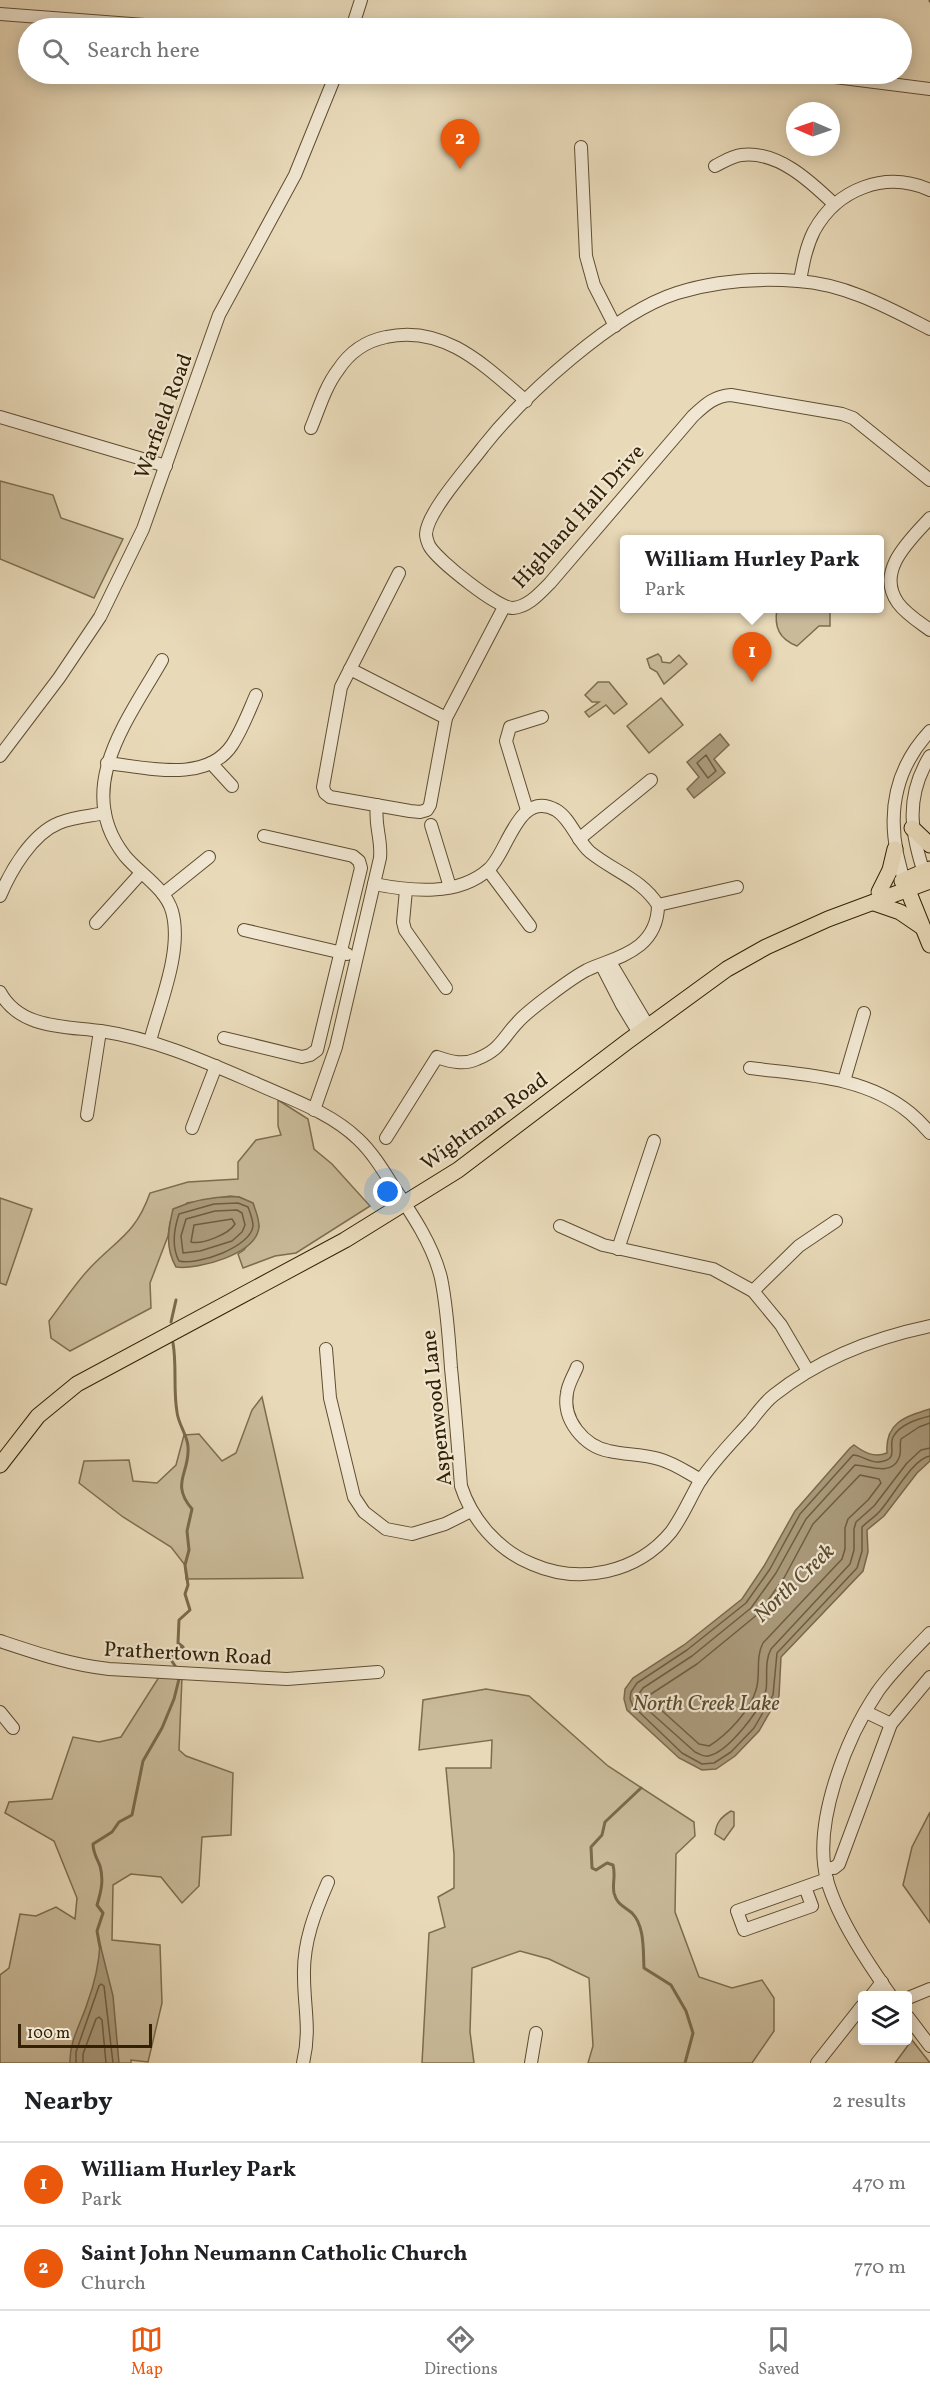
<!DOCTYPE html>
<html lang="en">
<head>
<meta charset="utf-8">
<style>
  :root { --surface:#fff; --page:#f2f2f2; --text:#202124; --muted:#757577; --line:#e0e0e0; --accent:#ea580c }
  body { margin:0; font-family:Vollkorn,serif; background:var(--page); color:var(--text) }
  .controls { position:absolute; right:18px; bottom:18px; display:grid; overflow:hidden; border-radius:6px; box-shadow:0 3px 15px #0003 }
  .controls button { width:54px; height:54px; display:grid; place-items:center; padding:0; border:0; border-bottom:2px solid var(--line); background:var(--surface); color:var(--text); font:30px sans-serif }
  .compass { position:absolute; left:786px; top:102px; width:54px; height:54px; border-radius:50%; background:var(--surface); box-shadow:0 3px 15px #0003; rotate:272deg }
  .scale { position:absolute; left:18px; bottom:15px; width:134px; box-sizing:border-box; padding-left:6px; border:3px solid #312004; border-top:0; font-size:16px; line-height:21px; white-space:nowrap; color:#312004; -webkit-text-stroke:4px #f0e6d1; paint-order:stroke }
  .you { position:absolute; left:388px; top:1192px; width:21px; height:21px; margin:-15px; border:4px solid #fff; border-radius:50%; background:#1a73e8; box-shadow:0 0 0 9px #1a73e833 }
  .badge { display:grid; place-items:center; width:39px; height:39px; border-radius:50%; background:var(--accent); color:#fff; font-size:20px; font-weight:700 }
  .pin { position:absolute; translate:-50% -50px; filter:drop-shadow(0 2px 3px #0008) }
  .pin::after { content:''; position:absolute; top:32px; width:21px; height:18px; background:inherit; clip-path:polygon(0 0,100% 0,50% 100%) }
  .popup { position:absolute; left:620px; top:535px; width:264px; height:78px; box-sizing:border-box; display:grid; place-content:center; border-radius:6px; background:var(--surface); filter:drop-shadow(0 2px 4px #0005); font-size:20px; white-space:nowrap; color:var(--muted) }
  .popup b { font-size:22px; color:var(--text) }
  .popup::after { content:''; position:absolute; left:50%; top:100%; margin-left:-12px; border:12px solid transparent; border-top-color:var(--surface) }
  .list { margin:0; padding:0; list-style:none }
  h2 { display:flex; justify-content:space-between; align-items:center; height:78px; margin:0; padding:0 24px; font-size:26px }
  h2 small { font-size:20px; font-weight:400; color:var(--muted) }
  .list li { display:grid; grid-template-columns:39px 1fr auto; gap:18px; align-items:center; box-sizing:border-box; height:84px; padding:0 24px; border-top:2px solid var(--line) }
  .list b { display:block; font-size:22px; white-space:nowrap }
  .list p { margin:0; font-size:20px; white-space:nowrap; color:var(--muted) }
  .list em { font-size:20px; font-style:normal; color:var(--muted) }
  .icon { flex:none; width:33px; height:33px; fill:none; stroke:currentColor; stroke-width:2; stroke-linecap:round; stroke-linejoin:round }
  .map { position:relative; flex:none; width:930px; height:2063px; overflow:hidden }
  .search { position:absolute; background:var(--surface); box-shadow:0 3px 15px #0003; left:18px; right:18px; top:18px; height:66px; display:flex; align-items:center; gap:15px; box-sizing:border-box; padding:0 21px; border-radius:33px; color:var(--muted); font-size:22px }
  .sheet { height:246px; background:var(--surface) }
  nav { display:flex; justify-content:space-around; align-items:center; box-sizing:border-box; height:84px; border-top:2px solid var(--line); background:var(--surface); font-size:16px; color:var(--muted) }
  nav a { display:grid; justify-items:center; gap:3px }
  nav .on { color:var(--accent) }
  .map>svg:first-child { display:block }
  .green { fill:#c9ba99; stroke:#7d6d4e; stroke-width:1.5 }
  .water { fill:#aa9a7b; stroke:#7a694b; stroke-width:1.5 }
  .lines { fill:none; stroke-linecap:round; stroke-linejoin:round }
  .shore { stroke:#6e5d40; stroke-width:1.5 }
  .stream { stroke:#7a694b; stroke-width:3 }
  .minor-casing { stroke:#5f4e31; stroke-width:14 }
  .major-casing { stroke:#312004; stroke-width:17 }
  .minor { stroke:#f0e6d1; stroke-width:12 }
  .major { stroke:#e8d9b8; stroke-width:15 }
  .labels { text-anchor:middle; stroke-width:4.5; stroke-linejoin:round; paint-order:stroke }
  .street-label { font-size:21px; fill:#312004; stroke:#f0e6d1 }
  .water-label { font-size:22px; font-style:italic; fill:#5b4b2e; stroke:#f0e6d1 }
</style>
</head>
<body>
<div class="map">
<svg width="930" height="2063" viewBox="0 0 930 2063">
  <rect width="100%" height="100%" fill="#e8d9b8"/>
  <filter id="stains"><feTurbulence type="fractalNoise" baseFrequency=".00333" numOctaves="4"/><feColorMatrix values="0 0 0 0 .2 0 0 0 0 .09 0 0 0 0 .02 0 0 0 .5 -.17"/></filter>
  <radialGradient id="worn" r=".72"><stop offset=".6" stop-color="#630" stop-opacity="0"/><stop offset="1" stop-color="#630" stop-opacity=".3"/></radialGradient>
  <g class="green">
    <path d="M 0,481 L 53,495 L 61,518 L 123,539 L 94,598 L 0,559 Z"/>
    <path d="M 777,609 L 816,609 L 820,612 L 830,612 L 830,626 L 819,626 L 797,646 C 779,639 774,627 777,609 Z"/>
    <path d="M 658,654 L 661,657 L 662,662 L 670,663 L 679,655 L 687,664 L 664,684 L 657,672 L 650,668 L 647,659 Z"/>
    <path d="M 598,682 L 609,682 L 627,704 L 614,714 L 606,705 L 589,717 L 585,712 L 599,702 L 592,702 L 585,695 Z"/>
    <path d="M 661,698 L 683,725 L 649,753 L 627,726 Z"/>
    <path d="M 278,1100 L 308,1119 L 314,1149 L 332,1164 L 370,1206 L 296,1253 L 275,1256 L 243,1268 L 238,1254 L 244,1250 L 259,1227 L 253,1203 L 239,1197 L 230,1196 L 187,1203 L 170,1222 L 168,1236 L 150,1283 L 151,1308 L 70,1351 L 51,1338 L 49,1321 C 62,1304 74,1285 89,1269 C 117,1239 135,1235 150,1193 L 188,1182 L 238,1179 L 238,1162 L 256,1140 L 281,1135 L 278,1126 Z"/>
    <path d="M 0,1198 L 32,1209 L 6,1285 L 0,1283 Z"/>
    <path d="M 262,1397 L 303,1578 L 186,1579 L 185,1565 L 171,1547 L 123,1517 L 79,1483 L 84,1461 L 129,1460 L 133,1481 L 157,1483 L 176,1465 L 184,1435 L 199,1434 L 222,1461 L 236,1453 L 252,1410 Z"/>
    <path d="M 159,1677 L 182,1677 L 179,1750 L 186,1756 L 233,1773 L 231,1835 L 202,1837 L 199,1886 L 182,1903 L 161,1877 L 131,1874 L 113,1885 L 112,1940 L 160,1945 L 162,2003 L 148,2062 L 131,2060 L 131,2063 L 0,2063 L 0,1975 L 9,1968 L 20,1914 L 36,1916 L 56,1907 L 75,1919 L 77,1898 L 54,1841 L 5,1813 L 9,1802 L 52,1799 L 73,1737 L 99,1742 L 121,1737 Z"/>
    <path d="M 486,1689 L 529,1696 L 608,1766 L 694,1822 L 695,1836 L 676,1854 L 675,1912 L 699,1977 L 732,1988 L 762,1980 L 774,1998 L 774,2031 L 752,2063 L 588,2063 L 593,2046 L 589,1978 L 549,1959 L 520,1951 L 472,1968 L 470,2032 L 474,2063 L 422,2063 L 429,1933 L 445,1927 L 438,1897 L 454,1888 L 454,1854 L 446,1768 L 491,1768 L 492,1740 L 419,1750 L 423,1700 Z"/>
    <path d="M 731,1811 L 734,1812 L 734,1826 L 724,1840 L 715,1834 C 716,1823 721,1817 731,1811 Z"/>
    <path d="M 930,1812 L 930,1923 L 903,1885 L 912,1847 Z"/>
    <path d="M 912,2040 L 930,2063 L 895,2063 Z"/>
  </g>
  <g class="water">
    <path d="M 720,734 L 729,745 L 714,759 L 725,773 L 694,798 L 687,789 L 699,777 L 687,762 Z"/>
    <path d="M 239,1197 L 253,1203 C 255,1209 259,1218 259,1226 C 258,1254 198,1270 176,1267 C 165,1248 168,1230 173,1209 C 194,1200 217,1196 239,1197 Z"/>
    <path d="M 930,1409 L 930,1461 L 917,1473 L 884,1516 L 867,1530 L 868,1552 L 863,1571 L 781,1657 L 779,1696 L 759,1731 L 735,1756 L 716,1769 L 702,1770 L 679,1758 L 627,1710 L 624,1699 L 625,1689 L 633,1678 L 684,1645 L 742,1599 L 764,1566 L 795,1511 L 850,1448 L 854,1445 C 865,1453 874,1458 887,1453 C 885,1423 904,1417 930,1409 Z"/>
    <path d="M 100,1944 L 113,1996 L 119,2063 L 70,2063 C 69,2042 81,2023 87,2004 C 94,1985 99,1965 100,1944 Z"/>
  </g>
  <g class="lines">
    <g class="shore">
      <path d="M 706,755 L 716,771 L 708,778 L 697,763 Z"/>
      <path d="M 238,1203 L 248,1207 C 250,1212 253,1220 253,1226 C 251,1247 197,1266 179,1261 C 171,1246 174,1229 179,1214 L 214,1204 Z"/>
      <path d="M 237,1210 L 242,1213 L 245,1225 L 242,1232 L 232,1241 L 200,1251 L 183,1253 L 181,1236 L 186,1219 L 215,1211 Z"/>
      <path d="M 232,1219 L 235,1224 C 229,1234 202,1245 191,1242 L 194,1225 Z"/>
      <path d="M 930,1416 C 918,1419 900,1424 893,1437 C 888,1447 900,1460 879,1462 C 870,1463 861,1455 853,1455 L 800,1514 L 770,1569 L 746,1603 L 687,1650 L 637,1683 L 631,1692 L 630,1699 L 633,1706 L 682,1753 L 702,1764 L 714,1763 L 731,1752 L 754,1728 L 773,1695 L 777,1653 L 857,1568 L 862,1551 L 862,1527 C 868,1521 875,1517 880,1511 C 892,1498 913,1458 930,1456"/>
      <path d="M 930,1423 L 919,1427 L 901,1439 C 899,1445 902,1452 899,1458 C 891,1477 868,1465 855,1465 L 806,1519 L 776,1573 L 751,1608 L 692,1656 L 643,1688 L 638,1695 L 639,1702 L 695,1752 C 700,1754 703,1757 708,1756 C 727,1753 762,1709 766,1690 C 768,1677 764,1662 771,1649 L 850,1564 L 854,1550 L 854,1529 L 856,1522 L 874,1506 L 907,1463 L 921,1450 L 930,1448"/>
      <path d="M 860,1475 L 879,1479 L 881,1483 L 868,1500 L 848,1519 L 845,1528 L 845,1549 L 842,1559 L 763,1643 C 755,1658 761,1675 756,1690 C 750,1711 727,1735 709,1746 L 699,1744 L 649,1699 L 648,1696 L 697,1664 L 758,1614 L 784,1578 L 813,1524 Z"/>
      <path d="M 76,2063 L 76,2052 L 99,1986 L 101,1984 L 104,1986 L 113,2063"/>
      <path d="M 83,2063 L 83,2054 L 96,2019 L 99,2017 L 102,2020 L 106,2063"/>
    </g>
    <g class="stream">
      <path d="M 930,0 L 930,1"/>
      <path d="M 171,1322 L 176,1300"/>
      <path d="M 173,1343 C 177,1366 173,1389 177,1412 C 178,1424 188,1436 188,1447 C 190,1473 170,1483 192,1509 L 187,1531 L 189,1550 L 185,1565 L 188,1585 L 185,1594 L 190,1610 L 179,1620 L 178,1643 L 183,1647 L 174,1654 L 171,1660 L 178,1670"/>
      <path d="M 641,1788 L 605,1822 L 602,1835 L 591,1847 L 592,1868 L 596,1870 L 607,1863 L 613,1865 C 616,1876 612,1884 614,1893 C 617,1905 624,1906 632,1913 C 645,1926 643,1951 644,1968 L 671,1985 L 686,2011 L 693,2033 L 685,2063"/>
      <path d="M 100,1947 L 97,1931 L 103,1913 L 97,1905 C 101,1892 104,1880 100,1866 C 97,1858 93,1853 93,1844 L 112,1832 L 119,1822 L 132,1815 L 143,1761 L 162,1728 L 174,1699 L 179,1679"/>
    </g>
    <defs>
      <g id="minor">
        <path d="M 0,14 L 184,28"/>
        <path d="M 352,28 L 361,0"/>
        <path d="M 783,74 L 835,77 L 930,89"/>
        <path d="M 581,147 L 586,256 L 594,285 L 615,326"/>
        <path d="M 715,166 C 723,162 732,156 741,155 C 777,150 810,181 834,204"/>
        <path d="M 800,281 C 803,264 806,247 814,231 C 837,189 885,170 930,190"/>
        <path d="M 930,329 C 889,308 846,284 798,281 C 758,278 715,281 677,293 C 614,313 523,396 483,447 C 469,466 427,512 426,534 C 426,537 428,544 430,547 C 439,561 498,609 513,608 C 528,607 540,593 550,583 L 693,416 C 705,405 714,396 731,395 L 842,414 L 853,418 L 930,480"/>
        <path d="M 0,417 L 166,466"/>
        <path d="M 311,428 C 319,409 325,387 338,370 C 349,353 366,341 386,337 C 444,324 485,366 526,401"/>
        <path d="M 930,518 C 910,540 875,571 898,603 C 906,614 919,622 930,630"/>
        <path d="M 399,573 L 341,687 L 323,787 L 325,793 L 330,797 L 410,811 L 420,812 L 427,810 L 430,805 L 446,718 L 504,607"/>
        <path d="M 350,669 L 446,718"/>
        <path d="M 0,756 L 59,678 L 100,617 L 143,529 L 219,315 L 295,175 L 336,74"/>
        <path d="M 107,763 C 145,767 206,784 232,745 C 242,730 249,711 256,695"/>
        <path d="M 211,763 L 232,786"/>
        <path d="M 527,810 L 506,741 L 510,727 L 542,717"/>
        <path d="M 431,825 L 450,887"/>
        <path d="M 579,839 L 651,780"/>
        <path d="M 488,870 L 530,926"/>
        <path d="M 926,879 C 911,835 904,798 930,756"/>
        <path d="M 374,884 C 410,891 458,897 489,869 C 508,852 518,789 556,810 C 571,819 577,841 590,852 C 613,871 642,879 658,905 C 658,921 653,934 640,945 C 624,958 604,962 587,970 C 573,977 527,1011 517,1023 C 502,1039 500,1050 477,1059 C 464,1065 451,1062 437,1057 L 386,1138"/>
        <path d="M 907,888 C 886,832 887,777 930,731"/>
        <path d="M 406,890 L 403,922 L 405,930 L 446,988"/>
        <path d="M 163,894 L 209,857"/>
        <path d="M 0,896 C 11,870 32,834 59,823 C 73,817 90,816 105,813"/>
        <path d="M 658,905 L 737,887"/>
        <path d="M 96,923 L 141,873"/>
        <path d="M 244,930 L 347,954"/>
        <path d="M 610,962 L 648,1026"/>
        <path d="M 602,966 L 622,1005 L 639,1033"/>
        <path d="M 0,992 C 20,1029 65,1026 101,1031 C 155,1039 204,1061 255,1083 C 290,1099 330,1112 358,1139 C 372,1152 383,1170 393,1186 C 412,1214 433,1245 441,1278 C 447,1307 449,1339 451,1368 C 455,1408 458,1447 461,1486 C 472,1520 498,1550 532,1564 C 580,1585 637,1573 671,1532 C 683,1516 690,1498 700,1481 C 714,1460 733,1441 750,1422 C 757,1413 765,1402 774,1395 C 820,1358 873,1338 930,1326"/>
        <path d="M 224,1038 L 302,1057 L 310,1055 L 317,1050 L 361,868 L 359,861 L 353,856 L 264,836"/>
        <path d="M 150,1041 C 160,1003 183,950 172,911 C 165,888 140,874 125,856 C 72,789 128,720 162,660"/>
        <path d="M 750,1068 C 805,1075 865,1076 910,1113 C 917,1119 924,1126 930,1133"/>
        <path d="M 844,1081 L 864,1013"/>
        <path d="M 314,1110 L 336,1047 L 380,858 C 382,838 374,826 377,805"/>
        <path d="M 87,1115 L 100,1031"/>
        <path d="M 192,1128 L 216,1066"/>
        <path d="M 560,1226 L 603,1245 L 713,1269 L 753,1291 L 781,1325 L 808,1371"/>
        <path d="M 618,1249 L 654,1141"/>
        <path d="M 753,1291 L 799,1246 L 836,1221"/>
        <path d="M 326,1349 L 330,1398 L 354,1497 L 364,1512 L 386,1529 L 412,1534 L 445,1524 L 471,1511"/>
        <path d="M 577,1367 C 574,1375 568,1384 567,1393 C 562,1420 584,1446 609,1451 C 626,1455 643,1454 659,1459 C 674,1463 688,1473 701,1480"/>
        <path d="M 0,1641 C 36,1653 71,1665 109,1669 L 287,1679 L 378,1672"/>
        <path d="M 0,1712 L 13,1728"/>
        <path d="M 866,1712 L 891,1724"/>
        <path d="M 825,1868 L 834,1868 L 839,1864 L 891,1724 L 930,1677"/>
        <path d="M 805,1887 L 812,1906 L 744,1930 L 737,1911 L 827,1879"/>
        <path d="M 871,1996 L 882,1982"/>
        <path d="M 891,1996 C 868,1963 838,1919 827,1880 C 812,1824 846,1738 878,1691 C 893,1670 912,1652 930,1633"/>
        <path d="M 908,1998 L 930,1989"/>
        <path d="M 908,2017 L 930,2046"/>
        <path d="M 303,2063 C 311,2030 304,2008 304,1976 C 303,1942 315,1912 328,1882"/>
        <path d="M 531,2063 L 536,2033"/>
        <path d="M 817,2063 L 862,2006"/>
      </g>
      <g id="major">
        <path d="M 912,828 L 930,845"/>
        <path d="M 902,881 L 930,869"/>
        <path d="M 907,888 L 930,945"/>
        <path d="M 879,892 L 890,870 L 895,849"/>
        <path d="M 874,903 L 900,912 L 922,927"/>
        <path d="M 0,1465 L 38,1416 L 77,1384 L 345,1240 L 458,1170 L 628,1041 L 727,969 L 766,947 L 828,919 L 930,881"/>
      </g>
    </defs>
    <use href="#minor" class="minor-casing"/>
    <use href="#major" class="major-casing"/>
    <use href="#minor" class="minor"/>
    <use href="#major" class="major"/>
  </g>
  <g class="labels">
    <g class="street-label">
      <text transform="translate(163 416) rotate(-70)" y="7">Warfield Road</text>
      <text transform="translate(578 516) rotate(-48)" y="7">Highland Hall Drive</text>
      <text transform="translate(484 1121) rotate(-36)" y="7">Wightman Road</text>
      <text transform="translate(436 1408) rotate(-96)" y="7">Aspenwood Lane</text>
      <text transform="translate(188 1653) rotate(3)" y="7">Prathertown Road</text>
    </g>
    <g class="water-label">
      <text transform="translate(793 1582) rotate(-44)" y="8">North Creek</text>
      <text x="706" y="1710">North Creek Lake</text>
    </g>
  </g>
  <rect width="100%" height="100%" filter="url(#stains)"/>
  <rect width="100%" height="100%" fill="url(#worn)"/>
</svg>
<div class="controls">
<button><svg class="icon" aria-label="layers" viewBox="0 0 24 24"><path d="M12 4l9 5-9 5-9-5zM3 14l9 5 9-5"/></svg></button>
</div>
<svg class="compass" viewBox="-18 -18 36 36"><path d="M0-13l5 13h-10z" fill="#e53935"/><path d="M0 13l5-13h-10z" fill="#757577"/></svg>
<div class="scale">100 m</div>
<div class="you"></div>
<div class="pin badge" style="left:752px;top:682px">1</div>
<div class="popup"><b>William Hurley Park</b>Park</div>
<div class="pin badge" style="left:460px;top:169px">2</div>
<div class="search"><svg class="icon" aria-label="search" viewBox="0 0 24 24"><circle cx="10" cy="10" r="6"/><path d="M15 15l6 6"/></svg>Search here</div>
</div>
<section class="sheet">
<h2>Nearby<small>2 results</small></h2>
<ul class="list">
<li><span class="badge">1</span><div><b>William Hurley Park</b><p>Park</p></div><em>470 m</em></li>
<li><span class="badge">2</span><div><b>Saint John Neumann Catholic Church</b><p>Church</p></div><em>770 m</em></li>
</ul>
</section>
<nav>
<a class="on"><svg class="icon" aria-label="map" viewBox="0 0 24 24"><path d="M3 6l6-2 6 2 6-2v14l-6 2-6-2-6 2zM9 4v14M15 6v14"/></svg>Map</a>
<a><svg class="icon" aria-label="directions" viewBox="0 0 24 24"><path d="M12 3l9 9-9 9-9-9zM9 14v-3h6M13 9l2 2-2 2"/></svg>Directions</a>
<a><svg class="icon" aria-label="saved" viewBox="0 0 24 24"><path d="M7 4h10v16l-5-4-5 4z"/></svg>Saved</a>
</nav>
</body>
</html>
